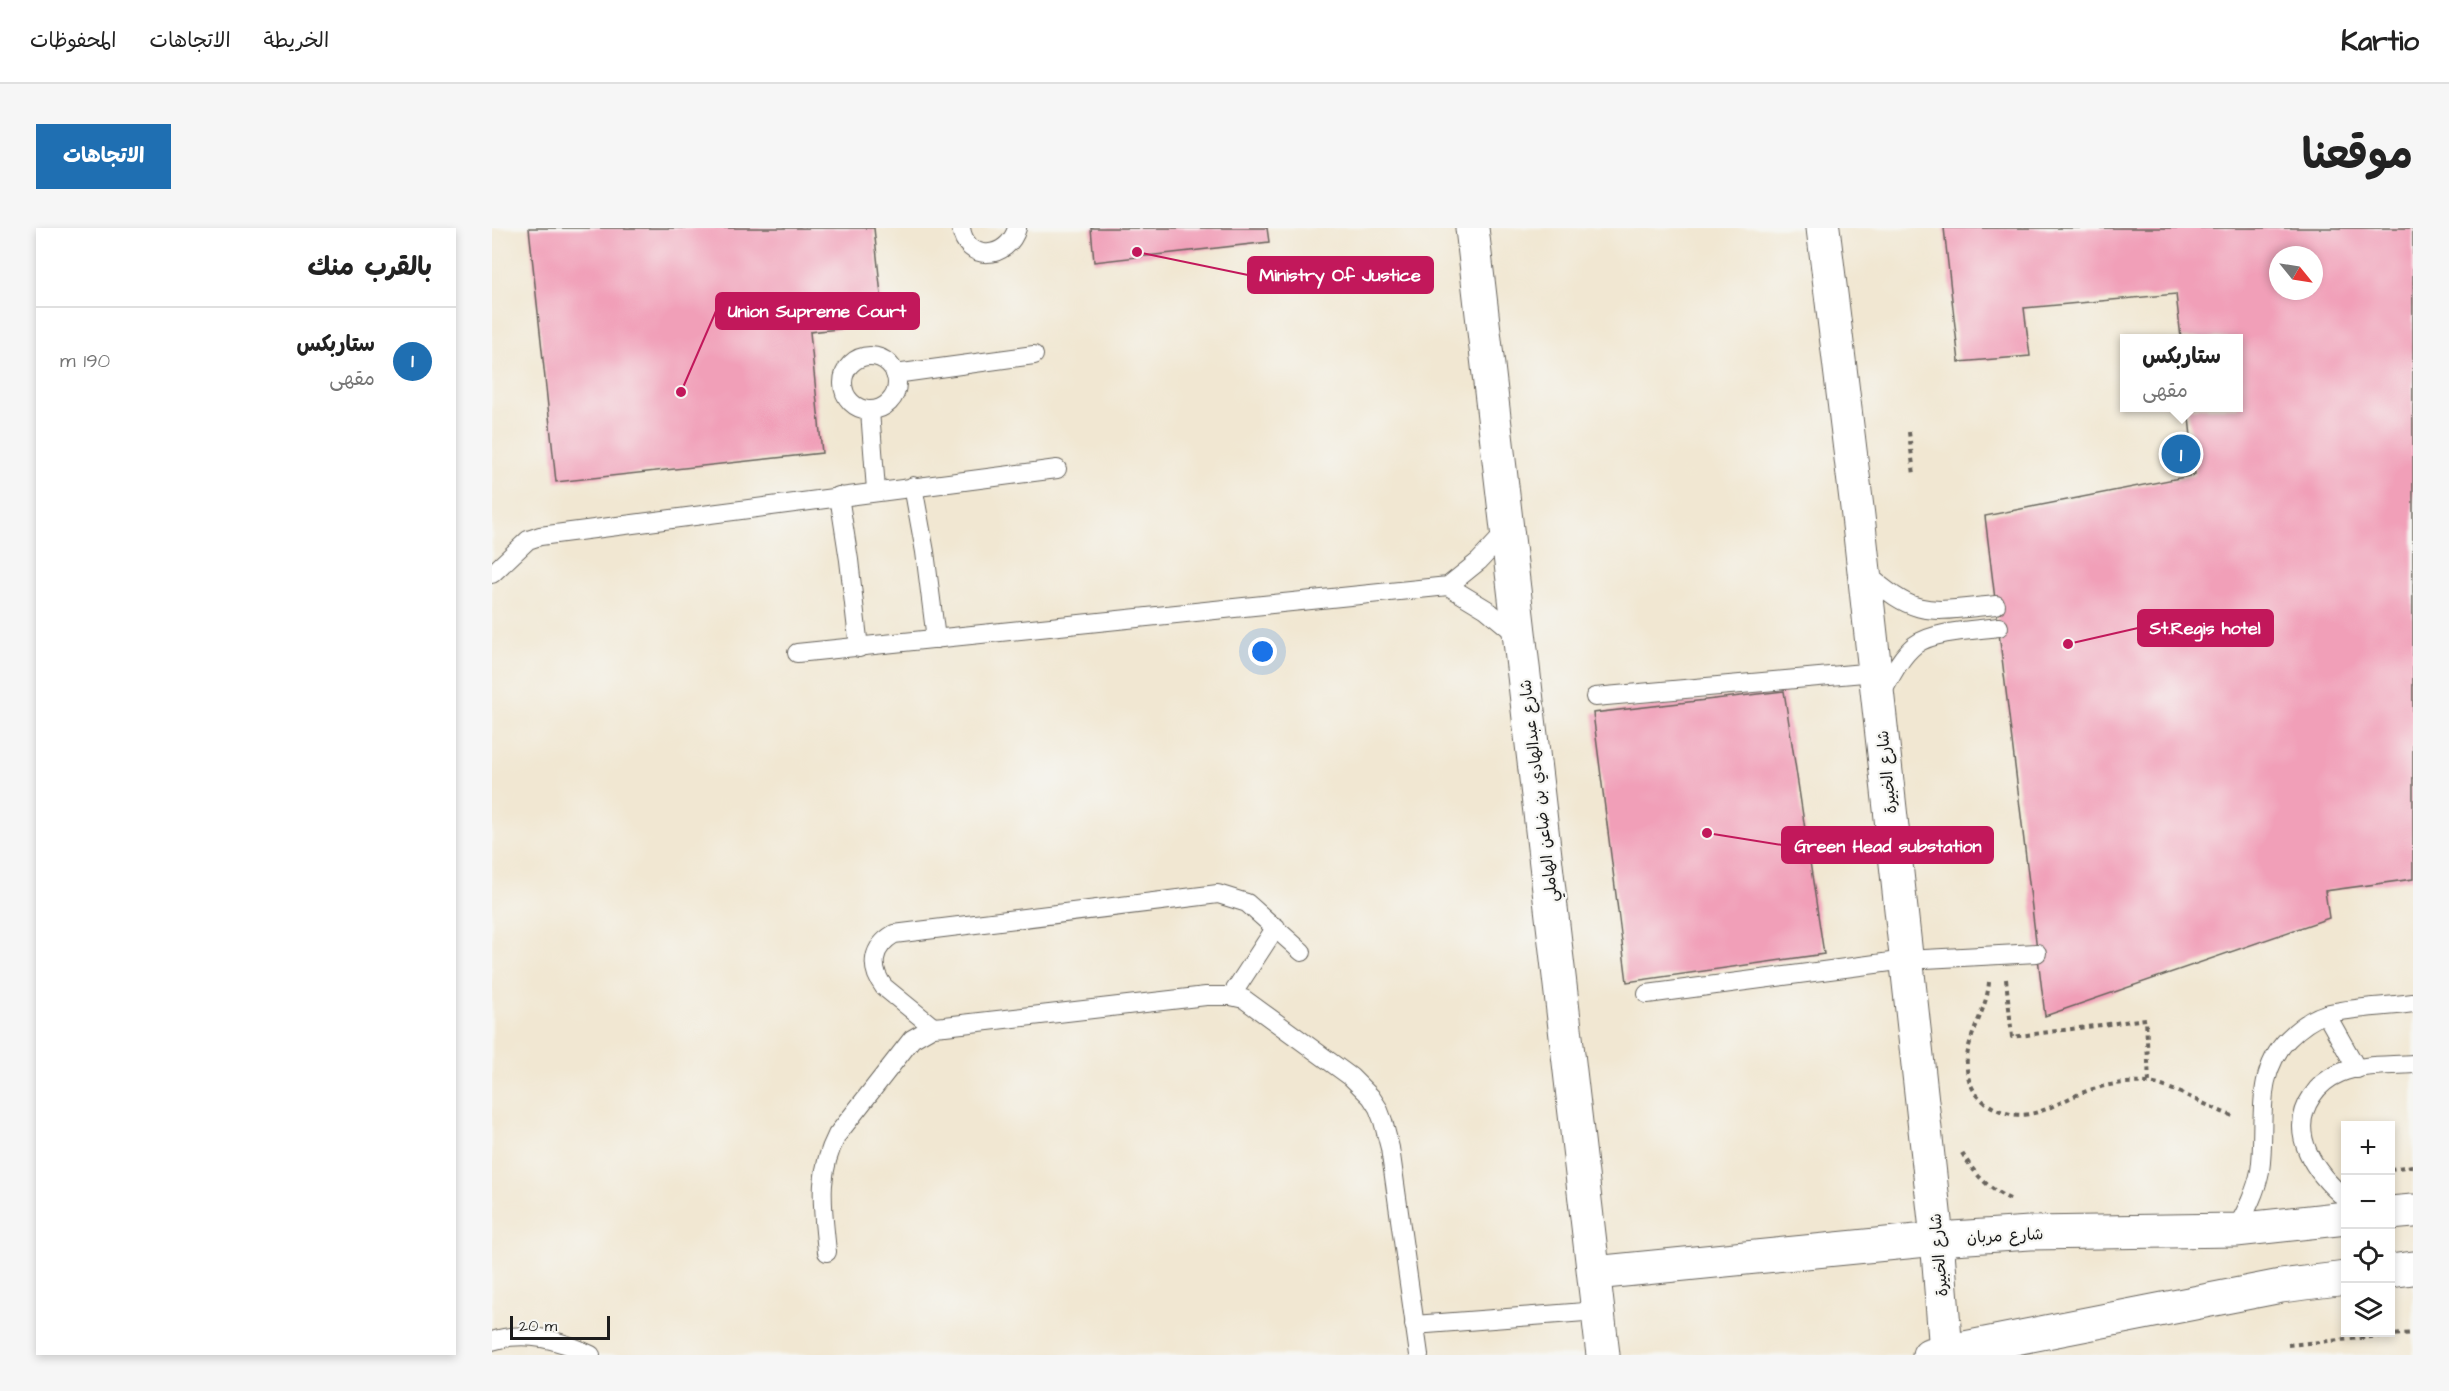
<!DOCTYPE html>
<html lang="ar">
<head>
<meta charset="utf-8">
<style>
  :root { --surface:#fff; --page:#f6f6f6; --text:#222; --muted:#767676; --line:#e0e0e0; --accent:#1f6fb2 }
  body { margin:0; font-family:"Architects Daughter","Playpen Sans Arabic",sans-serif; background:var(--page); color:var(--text); direction:rtl }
  .controls { position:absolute; right:18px; bottom:18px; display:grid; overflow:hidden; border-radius:0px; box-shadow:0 3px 9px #0003 }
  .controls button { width:54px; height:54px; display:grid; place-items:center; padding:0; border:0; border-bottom:2px solid var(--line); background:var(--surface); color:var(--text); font:30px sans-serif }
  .compass { position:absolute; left:1777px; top:18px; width:54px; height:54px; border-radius:50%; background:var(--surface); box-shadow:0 3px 9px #0003; rotate:120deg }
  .scale { position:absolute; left:18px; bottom:15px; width:100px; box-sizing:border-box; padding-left:6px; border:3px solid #1c1c1c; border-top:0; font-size:16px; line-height:21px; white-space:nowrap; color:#1c1c1c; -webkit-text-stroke:4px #f6f6f2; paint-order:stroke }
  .you { position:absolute; left:771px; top:424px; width:21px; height:21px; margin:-15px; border:4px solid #fff; border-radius:50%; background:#1a73e8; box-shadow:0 0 0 9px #1a73e833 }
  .badge { display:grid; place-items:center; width:39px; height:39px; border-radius:50%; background:var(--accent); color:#fff; font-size:20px; font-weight:700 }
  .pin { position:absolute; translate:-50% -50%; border:3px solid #fff; box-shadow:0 2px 6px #0006 }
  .popup { position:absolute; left:1628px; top:106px; width:123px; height:78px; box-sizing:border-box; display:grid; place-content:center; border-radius:0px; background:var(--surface); filter:drop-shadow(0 2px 4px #0005); font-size:20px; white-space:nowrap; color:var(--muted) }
  .popup b { font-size:22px; color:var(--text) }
  .popup::after { content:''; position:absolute; left:50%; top:100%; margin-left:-12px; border:12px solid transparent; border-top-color:var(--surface) }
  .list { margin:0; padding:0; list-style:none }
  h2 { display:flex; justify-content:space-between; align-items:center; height:78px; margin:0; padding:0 24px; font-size:26px }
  h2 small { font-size:20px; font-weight:400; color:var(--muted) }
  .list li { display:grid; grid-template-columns:39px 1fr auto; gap:18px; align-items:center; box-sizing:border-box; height:108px; padding:0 24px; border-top:2px solid var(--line) }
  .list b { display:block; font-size:22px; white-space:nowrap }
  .list p { margin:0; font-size:20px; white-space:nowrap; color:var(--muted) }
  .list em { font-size:20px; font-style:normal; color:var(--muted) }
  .icon { flex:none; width:33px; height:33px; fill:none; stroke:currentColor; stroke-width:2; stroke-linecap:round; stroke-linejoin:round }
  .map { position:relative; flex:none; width:1921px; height:1127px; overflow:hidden; direction:ltr; border-radius:0px }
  header { display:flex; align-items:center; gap:36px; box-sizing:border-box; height:84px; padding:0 30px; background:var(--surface); border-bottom:2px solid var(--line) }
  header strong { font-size:28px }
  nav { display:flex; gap:33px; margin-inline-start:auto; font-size:21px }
  .intro { display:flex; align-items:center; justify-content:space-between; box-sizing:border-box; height:144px; padding:0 36px }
  h1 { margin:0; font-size:42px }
  .button { padding:15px 27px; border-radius:0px; background:var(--accent); color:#fff; font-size:21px; font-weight:700 }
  main { display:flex; gap:36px; padding:0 36px }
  aside { flex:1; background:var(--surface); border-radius:0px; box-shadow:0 3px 9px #0003 }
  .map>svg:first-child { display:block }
  .building { fill:#f19fb8; fill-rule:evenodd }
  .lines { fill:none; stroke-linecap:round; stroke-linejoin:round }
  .service-casing { stroke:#67635c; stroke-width:20 }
  .minor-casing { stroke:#67635c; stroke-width:35 }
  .path { stroke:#67635c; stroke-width:4; stroke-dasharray:4.5 4.5; stroke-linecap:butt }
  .service { stroke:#fff; stroke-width:18 }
  .minor { stroke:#fff; stroke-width:33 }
  .labels { text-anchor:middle; stroke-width:4.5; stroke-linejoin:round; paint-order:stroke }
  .street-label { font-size:16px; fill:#1c1c1c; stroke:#f6f6f2 }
  .leader { fill:none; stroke:#c2185b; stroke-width:2 }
  .callout-dot { fill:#c2185b; stroke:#f6f6f2; stroke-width:2 }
  .callout { fill:#c2185b; stroke:#c2185b; stroke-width:2 }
  .callout-label { font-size:18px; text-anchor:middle; font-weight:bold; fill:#fff }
</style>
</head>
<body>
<header>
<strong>Kartio</strong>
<nav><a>الخريطة</a><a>الاتجاهات</a><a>المحفوظات</a></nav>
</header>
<div class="intro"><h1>موقعنا</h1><a class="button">الاتجاهات</a></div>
<main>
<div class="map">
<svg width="1921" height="1127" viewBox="0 0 1921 1127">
  <rect width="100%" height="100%" fill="#f6f6f2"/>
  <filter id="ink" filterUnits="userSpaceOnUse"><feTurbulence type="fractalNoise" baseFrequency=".0167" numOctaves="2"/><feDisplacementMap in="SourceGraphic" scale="12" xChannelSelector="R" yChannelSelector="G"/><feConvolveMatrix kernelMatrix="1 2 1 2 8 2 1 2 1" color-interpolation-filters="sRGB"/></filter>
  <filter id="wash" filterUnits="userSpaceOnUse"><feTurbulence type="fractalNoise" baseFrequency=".008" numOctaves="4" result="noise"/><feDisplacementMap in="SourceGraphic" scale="24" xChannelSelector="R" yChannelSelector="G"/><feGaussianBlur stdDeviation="1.35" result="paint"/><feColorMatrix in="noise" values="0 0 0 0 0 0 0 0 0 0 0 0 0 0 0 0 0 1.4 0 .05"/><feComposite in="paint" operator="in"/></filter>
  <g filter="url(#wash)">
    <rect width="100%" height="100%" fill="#f1e7d2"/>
    <g id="blocks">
      <g class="building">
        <path d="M 37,0 L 382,0 L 392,96 L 318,104 L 330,225 L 64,254 Z"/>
        <path d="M 599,0 L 775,0 L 777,14 L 602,34 Z"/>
        <path d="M 1452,0 L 1921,0 L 1921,651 L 1833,663 L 1837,690 L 1553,788 L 1493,288 L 1703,247 L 1696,180 L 1746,180 L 1746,110 L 1689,110 L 1684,66 L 1532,80 L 1538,128 L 1467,134 ZM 1786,27 L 1822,27 L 1822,63 L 1786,63 Z"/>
        <path d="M 1292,463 L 1332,726 L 1135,754 L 1101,485 Z"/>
      </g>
    </g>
  </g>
  <g filter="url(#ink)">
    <use href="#blocks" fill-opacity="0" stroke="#67635c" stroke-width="1.5"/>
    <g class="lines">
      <defs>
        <g id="service">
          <path d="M 469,0 C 474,35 516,32 525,0"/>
          <circle cx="378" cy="155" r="27"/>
          <path d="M 403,146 L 542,127"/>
          <path d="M 378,183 L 384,262"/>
          <path d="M 421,258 L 433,324 L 444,411"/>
          <path d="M 347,268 L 357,332 L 367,420"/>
          <path d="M 1374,345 C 1425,392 1439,383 1504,377"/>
          <path d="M 0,346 L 36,312 L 48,308 L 565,241"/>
          <path d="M 956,358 L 994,381 L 1028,409"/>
          <path d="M 305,425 L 956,358 L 987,333 L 1015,303"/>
          <path d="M 1388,468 C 1398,451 1407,430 1423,417 C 1441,403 1484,402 1507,399"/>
          <path d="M 1103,469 L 1383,444"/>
          <path d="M 1155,766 L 1414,732 L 1545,725"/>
          <path d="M 739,768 L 784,699"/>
          <path d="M 1834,786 L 1865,841"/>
          <path d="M 441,799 L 392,759 C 377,739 380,719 402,706 L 726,666 L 755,675 L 810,724"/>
          <path d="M 1854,971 C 1824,946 1794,906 1820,868 C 1827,857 1836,850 1848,845 C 1869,836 1898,838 1921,836"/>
          <path d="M 1744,1002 C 1754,983 1764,964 1768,943 C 1775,897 1760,848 1796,811 C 1806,801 1820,790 1834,786 C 1859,779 1895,779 1921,775"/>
          <path d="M 335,1024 C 331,980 324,948 345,907 L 420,811 L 441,799 L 453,798 L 714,768 L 739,768 L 752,771 L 859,849 L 879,869 L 886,880 L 891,893 L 898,920 L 927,1127"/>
          <path d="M 922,1097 L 1106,1083"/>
          <path d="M 0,1113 C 34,1102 68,1112 99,1127"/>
        </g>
        <g id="minor">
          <path d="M 980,0 L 1111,1127"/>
          <path d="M 1331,0 L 1366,288 L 1445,1011 L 1454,1124"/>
          <path d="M 1898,985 L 1921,983"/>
          <path d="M 1898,1043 L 1921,1040"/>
          <path d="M 1102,1045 L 1445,1011 L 1538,1005 L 1744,1002 L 1854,990"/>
          <path d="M 1437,1127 L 1789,1058 L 1854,1050"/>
        </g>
      </defs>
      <use href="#service" class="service-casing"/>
      <use href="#minor" class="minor-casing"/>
      <g class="path">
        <path d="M 1417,204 L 1422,247"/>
        <path d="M 1514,751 L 1520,809 L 1654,791 L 1657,855"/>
        <path d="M 1497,754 C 1495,785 1472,810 1475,841 C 1476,855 1483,868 1495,876 C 1539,904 1564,870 1605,860 C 1622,855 1638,854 1655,855 C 1681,857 1718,881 1744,889"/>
        <path d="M 1470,925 C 1482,945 1496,961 1518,971"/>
        <path d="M 1898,941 L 1921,938"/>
        <path d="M 1796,1117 L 1921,1105"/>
      </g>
      <use href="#service" class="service"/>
      <use href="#minor" class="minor"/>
    </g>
  </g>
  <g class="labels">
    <g class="street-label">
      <text transform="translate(1394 544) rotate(-96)" y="6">شارع الخبيرة</text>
      <text transform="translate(1046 563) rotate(-97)" y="6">شارع عبدالهادي بن ضاعن الهاملي</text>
      <text transform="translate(1513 1007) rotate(-3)" y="6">شارع مربان</text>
      <text transform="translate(1446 1027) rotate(-95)" y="6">شارع الخبيرة</text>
    </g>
  </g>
  <path class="leader" d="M645 24L756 47M189 164L224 83M1576 416L1646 400M1215 605L1290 617"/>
  <g class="callout-dot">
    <circle cx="645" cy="24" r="6"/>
    <circle cx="189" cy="164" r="6"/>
    <circle cx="1576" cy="416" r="6"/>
    <circle cx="1215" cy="605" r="6"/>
  </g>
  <g class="callout">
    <rect x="756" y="29" width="185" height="36" rx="6"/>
    <rect x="224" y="65" width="203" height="36" rx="6"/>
    <rect x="1646" y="382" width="135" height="36" rx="6"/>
    <rect x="1290" y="599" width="211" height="36" rx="6"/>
  </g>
  <g class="callout-label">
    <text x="848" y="53">Ministry Of Justice</text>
    <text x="325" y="89">Union Supreme Court</text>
    <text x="1713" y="406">St.Regis hotel</text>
    <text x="1396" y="624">Green Head substation</text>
  </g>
</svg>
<div class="controls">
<button>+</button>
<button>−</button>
<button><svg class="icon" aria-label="locate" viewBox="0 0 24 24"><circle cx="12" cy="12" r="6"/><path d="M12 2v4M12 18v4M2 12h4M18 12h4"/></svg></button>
<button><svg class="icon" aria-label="layers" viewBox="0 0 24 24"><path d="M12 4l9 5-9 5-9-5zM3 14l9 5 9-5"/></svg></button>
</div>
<svg class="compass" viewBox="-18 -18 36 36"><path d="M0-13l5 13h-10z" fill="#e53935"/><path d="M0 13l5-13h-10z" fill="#767676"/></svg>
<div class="scale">20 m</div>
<div class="you"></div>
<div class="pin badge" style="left:1689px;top:226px">1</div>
<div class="popup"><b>ستاربكس</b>مقهى</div>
</div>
<aside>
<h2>بالقرب منك<small></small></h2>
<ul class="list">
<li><span class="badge">1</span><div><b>ستاربكس</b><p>مقهى</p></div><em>190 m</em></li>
</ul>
</aside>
</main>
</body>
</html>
